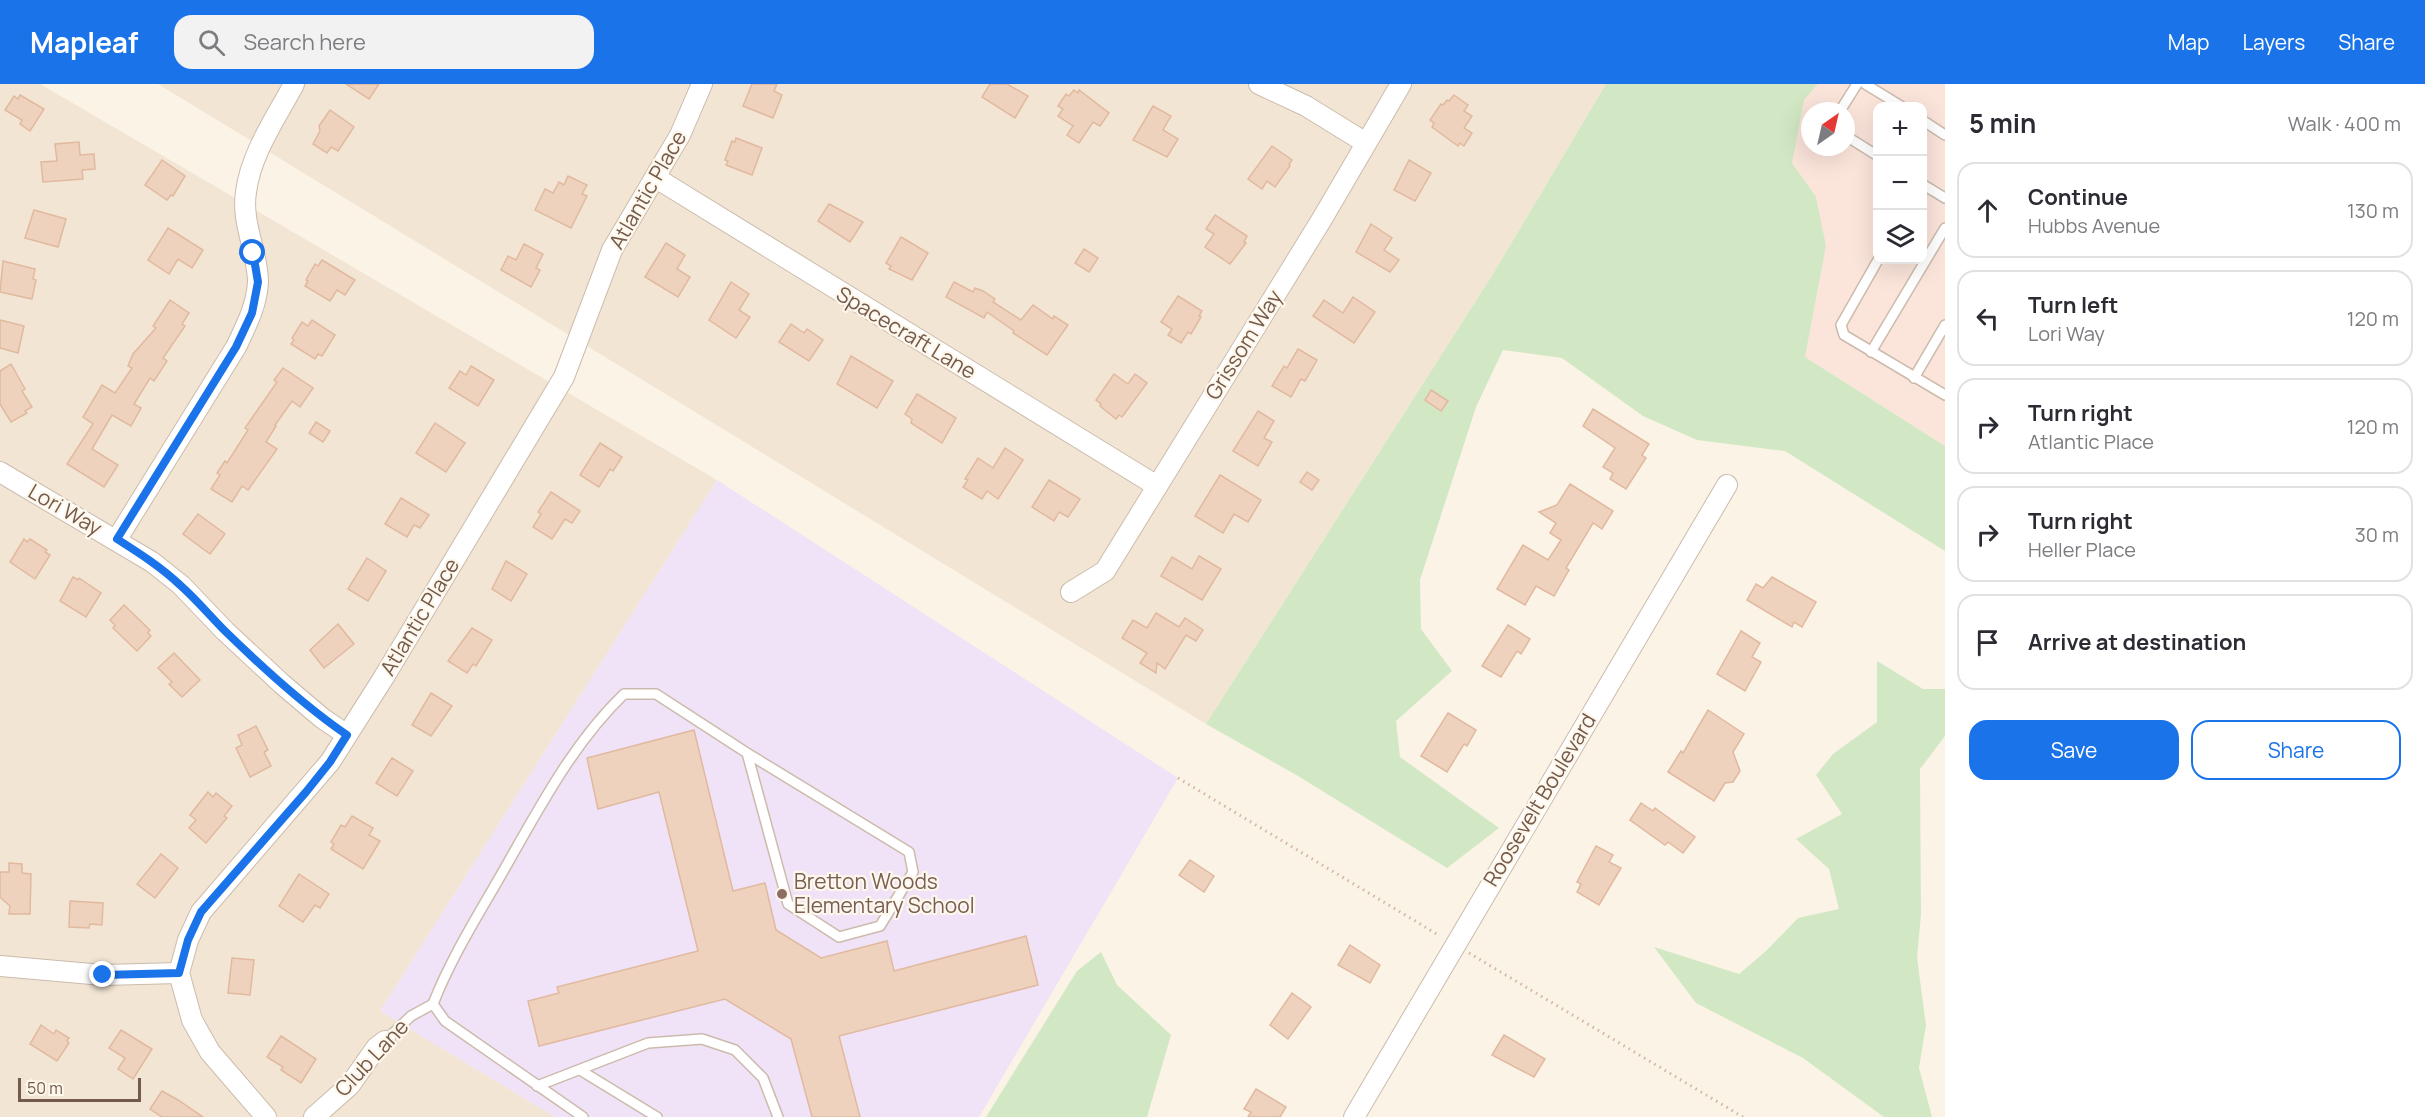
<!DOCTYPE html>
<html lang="en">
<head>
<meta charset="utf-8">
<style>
  :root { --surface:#fff; --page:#f2f2f3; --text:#2b2b33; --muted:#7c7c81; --line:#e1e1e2; --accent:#1a73e8 }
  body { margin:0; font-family:Manrope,sans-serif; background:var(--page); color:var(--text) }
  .controls { position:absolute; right:18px; top:18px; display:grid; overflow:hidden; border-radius:12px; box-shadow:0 6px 24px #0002 }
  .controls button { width:54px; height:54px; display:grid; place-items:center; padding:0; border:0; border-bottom:2px solid var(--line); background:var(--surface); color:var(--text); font:30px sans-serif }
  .compass { position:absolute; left:1801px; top:18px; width:54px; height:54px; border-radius:50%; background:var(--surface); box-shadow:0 6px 24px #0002; rotate:34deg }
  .scale { position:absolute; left:18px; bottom:15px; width:123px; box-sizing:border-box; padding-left:6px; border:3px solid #735a4c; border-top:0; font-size:16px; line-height:21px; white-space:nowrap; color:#735a4c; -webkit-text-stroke:4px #fef7eb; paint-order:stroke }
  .stop { position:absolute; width:18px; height:18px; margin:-14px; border:4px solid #1a73e8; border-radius:50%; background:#fff }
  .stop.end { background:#1a73e8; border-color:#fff; box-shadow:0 2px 6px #0008 }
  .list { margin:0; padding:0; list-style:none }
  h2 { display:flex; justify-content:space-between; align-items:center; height:78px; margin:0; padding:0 24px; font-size:26px }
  h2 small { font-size:20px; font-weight:400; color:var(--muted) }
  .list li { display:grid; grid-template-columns:39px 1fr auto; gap:18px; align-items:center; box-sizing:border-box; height:96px; margin:0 12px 12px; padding:0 12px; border:2px solid var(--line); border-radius:18px }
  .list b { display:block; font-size:22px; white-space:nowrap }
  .list p { margin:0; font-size:20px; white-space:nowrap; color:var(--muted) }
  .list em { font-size:20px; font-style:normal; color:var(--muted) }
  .actions { display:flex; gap:12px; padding:18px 24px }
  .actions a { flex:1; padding:14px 0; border:2px solid var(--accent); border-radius:18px; text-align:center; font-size:21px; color:var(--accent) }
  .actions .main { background:var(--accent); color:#fff }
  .icon { flex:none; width:33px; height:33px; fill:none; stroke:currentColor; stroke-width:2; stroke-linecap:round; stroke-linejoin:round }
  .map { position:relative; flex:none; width:1945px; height:1033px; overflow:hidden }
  header { display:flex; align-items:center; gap:36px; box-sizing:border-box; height:84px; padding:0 30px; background:var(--accent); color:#fff }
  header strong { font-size:28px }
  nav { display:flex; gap:33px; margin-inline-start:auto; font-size:21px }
  .search { width:420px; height:54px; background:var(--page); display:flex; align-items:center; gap:15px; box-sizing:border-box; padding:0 21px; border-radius:18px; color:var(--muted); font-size:22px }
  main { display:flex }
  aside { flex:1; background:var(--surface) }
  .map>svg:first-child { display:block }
  .residential { fill:#f2e5d4 }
  .commercial { fill:#fbe4da; fill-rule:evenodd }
  .education { fill:#f0e2f7 }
  .green { fill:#d2e8c4 }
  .building { fill:#efd2be; stroke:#e1b99f; stroke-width:1.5 }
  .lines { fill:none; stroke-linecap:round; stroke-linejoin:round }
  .lane-casing { stroke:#ccbbac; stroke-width:12 }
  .street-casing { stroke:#ccbbac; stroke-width:22 }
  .path { stroke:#d4b6a1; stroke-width:3; stroke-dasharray:1.5 4.5; stroke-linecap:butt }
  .lane { stroke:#fff; stroke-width:9 }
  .street { stroke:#fff; stroke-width:20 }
  .route { stroke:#1a73e8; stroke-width:8 }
  .education-dot { fill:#8d6e63; stroke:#fef7eb; stroke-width:2 }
  .labels { text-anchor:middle; stroke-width:4.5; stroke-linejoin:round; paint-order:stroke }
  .street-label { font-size:21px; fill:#735a4c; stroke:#fef7eb }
  .education-label { font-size:21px; fill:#785e54; stroke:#fef7eb; text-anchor:start }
</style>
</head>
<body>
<header>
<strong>Mapleaf</strong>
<div class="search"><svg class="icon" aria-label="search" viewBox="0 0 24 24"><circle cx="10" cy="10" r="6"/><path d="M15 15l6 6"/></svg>Search here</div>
<nav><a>Map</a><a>Layers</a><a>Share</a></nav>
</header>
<main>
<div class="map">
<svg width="1945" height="1033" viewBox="0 0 1945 1033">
  <rect width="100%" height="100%" fill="#fbf3e5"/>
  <g class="residential">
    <path d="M 0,0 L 40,0 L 717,396 L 380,927 L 555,1033 L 0,1033 Z"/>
    <path d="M 158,0 L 1606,0 L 1493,190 L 1206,640 Z"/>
  </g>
  <path class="commercial" d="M 1818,0 L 1945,0 L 1945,362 L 1805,273 L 1826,162 L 1791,79 L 1804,16 ZM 1878,22 L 1922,22 L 1922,176 L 1878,176 ZM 1810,27 L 1846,27 L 1846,63 L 1810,63 Z"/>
  <path class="education" d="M 717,396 L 1178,694 L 979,1033 L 555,1033 L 380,927 Z"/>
  <g class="green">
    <path d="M 1606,0 L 1818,0 L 1804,16 L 1792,79 L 1816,113 L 1826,162 L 1805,273 L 1945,362 L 1945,467 L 1785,367 L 1697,356 L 1643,332 L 1562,274 L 1503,266 L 1476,323 L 1420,496 L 1421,545 L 1452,587 L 1396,637 L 1400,673 L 1499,744 L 1447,784 L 1298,692 L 1206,640 L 1493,190 Z"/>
    <path d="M 1877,577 L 1923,605 L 1945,605 L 1945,652 L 1920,685 L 1921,830 L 1917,874 L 1926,941 L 1919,984 L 1932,1033 L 1884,1033 L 1803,974 L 1696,919 L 1654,863 L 1739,890 L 1766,867 L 1798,834 L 1839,825 L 1829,785 L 1796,755 L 1842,730 L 1816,691 L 1833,670 L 1877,638 Z"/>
    <path d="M 1101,868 L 1117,901 L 1171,951 L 1147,1033 L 986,1033 L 1077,887 Z"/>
  </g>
  <g class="building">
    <path d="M 346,0 L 379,0 L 369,15 Z"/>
    <path d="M 752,0 L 777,0 L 774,7 L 782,11 L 773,34 L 743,22 Z"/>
    <path d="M 990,0 L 1007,0 L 1028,12 L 1015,34 L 982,13 Z"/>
    <path d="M 1074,6 L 1078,9 L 1079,6 L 1109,29 L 1100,42 L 1093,38 L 1079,59 L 1067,51 L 1073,42 L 1058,32 L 1063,25 L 1058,22 L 1066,10 L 1069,12 Z"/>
    <path d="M 20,11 L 44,25 L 30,47 L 20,40 L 22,36 L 5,26 L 14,12 L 18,15 Z"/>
    <path d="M 1454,11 L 1468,21 L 1464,27 L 1472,32 L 1464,44 L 1472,49 L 1464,62 L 1460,59 L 1458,62 L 1432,43 L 1434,39 L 1430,36 L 1441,20 L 1443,21 L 1447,16 L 1449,17 Z"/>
    <path d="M 1153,22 L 1171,32 L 1163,46 L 1178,55 L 1167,73 L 1133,56 Z"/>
    <path d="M 330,26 L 354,43 L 338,67 L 331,63 L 327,69 L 313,60 L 320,47 L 319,42 Z"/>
    <path d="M 736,54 L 762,64 L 752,91 L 726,81 L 728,77 L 725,76 L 732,57 L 735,58 Z"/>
    <path d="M 79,58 L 80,71 L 94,70 L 95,85 L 82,86 L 83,95 L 43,98 L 41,78 L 57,77 L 55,60 Z"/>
    <path d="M 1272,62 L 1292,76 L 1289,80 L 1290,82 L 1275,103 L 1267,97 L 1262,105 L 1248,95 Z"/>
    <path d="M 162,76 L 185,92 L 173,112 L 171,111 L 167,116 L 145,101 Z"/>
    <path d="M 1409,76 L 1431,89 L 1415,117 L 1394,106 Z"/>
    <path d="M 568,92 L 587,101 L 582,110 L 587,112 L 571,144 L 535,126 L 545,105 L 553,109 L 559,98 L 564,101 Z"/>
    <path d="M 829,120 L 863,138 L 850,158 L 818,137 Z"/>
    <path d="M 34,126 L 66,135 L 58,163 L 25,154 Z"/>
    <path d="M 1215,131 L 1247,152 L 1244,158 L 1246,159 L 1230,180 L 1205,163 L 1214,150 L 1206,145 Z"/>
    <path d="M 1371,140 L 1392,154 L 1384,166 L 1399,176 L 1390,188 L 1356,168 Z"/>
    <path d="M 168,144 L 203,166 L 192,184 L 178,175 L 169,190 L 148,176 Z"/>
    <path d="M 901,153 L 928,169 L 912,196 L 889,185 L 891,182 L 886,179 Z"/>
    <path d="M 666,159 L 685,171 L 677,185 L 690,193 L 678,213 L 645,193 Z"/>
    <path d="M 524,160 L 543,170 L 536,184 L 540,186 L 531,203 L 501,186 L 508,172 L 516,176 Z"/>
    <path d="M 1084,165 L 1098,174 L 1089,188 L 1075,179 Z"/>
    <path d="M 322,176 L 355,196 L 345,211 L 337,206 L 330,217 L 305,202 L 308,197 L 306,196 L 315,180 L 318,182 Z"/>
    <path d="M 3,177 L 35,185 L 33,195 L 36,196 L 32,215 L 0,208 Z"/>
    <path d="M 731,198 L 749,210 L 739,226 L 750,233 L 736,254 L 709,236 Z"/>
    <path d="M 954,198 L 973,208 L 975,204 L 983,207 L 995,215 L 993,218 L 1021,236 L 1033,221 L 1053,235 L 1054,232 L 1068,241 L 1047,271 L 1013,249 L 1014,247 L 987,228 L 984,234 L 946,213 Z"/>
    <path d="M 1178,212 L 1202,227 L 1199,232 L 1201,233 L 1191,250 L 1188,248 L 1181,259 L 1168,251 L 1172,245 L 1161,238 Z"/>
    <path d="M 1353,213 L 1375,228 L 1354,259 L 1313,232 L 1324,216 L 1343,229 Z"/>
    <path d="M 170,216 L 189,229 L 182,240 L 185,242 L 163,274 L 167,277 L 154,297 L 150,294 L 134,320 L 141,324 L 131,342 L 112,331 L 92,365 L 118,381 L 104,403 L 67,380 L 93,340 L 83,333 L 102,301 L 115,309 L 132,284 L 128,282 L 133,270 L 156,244 L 153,242 Z"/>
    <path d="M 0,236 L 24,242 L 18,269 L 0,264 Z"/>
    <path d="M 312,236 L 335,251 L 322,272 L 318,270 L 315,275 L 291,260 L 294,256 L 292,254 L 302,238 L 308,242 Z"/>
    <path d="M 791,240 L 804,249 L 807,245 L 823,256 L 809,277 L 779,258 Z"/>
    <path d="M 1298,265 L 1317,276 L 1305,297 L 1301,295 L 1291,313 L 1272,302 L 1284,282 L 1287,284 Z"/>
    <path d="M 851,272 L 893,297 L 877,324 L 837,300 Z"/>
    <path d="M 11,280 L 25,305 L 22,307 L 32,323 L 25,327 L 27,329 L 11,338 L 0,320 L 0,287 Z"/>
    <path d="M 471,282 L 494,296 L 478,322 L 449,304 L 460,287 L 466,291 Z"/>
    <path d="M 283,284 L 313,304 L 300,323 L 292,317 L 275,341 L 276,342 L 266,358 L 277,365 L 248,406 L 242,402 L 232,418 L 211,405 L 220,391 L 217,389 L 225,377 L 227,379 L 248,346 L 245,344 L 277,298 L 274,296 Z"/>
    <path d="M 1114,290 L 1128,300 L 1135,290 L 1147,299 L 1122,333 L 1119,331 L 1116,335 L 1100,322 L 1101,320 L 1096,316 Z"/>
    <path d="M 1431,306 L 1448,317 L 1441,327 L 1425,316 Z"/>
    <path d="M 917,310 L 956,334 L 942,359 L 911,339 L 912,335 L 905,330 Z"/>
    <path d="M 1593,325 L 1649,360 L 1642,371 L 1646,374 L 1626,405 L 1610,395 L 1613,389 L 1603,383 L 1615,364 L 1583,342 Z"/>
    <path d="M 1258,327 L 1274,337 L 1264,354 L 1272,358 L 1258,382 L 1233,367 Z"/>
    <path d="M 316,338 L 330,347 L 323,358 L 309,349 Z"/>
    <path d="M 435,339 L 465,359 L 446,388 L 416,369 Z"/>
    <path d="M 600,359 L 622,373 L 613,387 L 610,385 L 599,403 L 580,391 Z"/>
    <path d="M 1005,364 L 1023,376 L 998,415 L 987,407 L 982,415 L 963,403 L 968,396 L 965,395 L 978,374 L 993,384 Z"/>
    <path d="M 1307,388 L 1319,396 L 1312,406 L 1300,398 Z"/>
    <path d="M 1220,391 L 1261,416 L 1248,438 L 1234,430 L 1223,449 L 1195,432 Z"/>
    <path d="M 1049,396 L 1080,415 L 1068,433 L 1059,428 L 1054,437 L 1032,423 Z"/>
    <path d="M 1570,400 L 1613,427 L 1602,445 L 1593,439 L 1566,484 L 1569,486 L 1554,512 L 1536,502 L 1525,521 L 1497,505 L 1523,461 L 1548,476 L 1561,456 L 1550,449 L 1556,439 L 1539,428 L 1557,421 Z"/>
    <path d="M 551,408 L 580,427 L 572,439 L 565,435 L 552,455 L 533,443 L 541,430 L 538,428 Z"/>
    <path d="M 401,414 L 429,431 L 420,444 L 414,441 L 407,453 L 385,440 Z"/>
    <path d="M 198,430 L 225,450 L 210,470 L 183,450 Z"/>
    <path d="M 24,455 L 27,458 L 30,455 L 47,466 L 45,468 L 50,471 L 35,495 L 10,478 Z"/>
    <path d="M 1199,472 L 1221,485 L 1202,516 L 1161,492 L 1172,473 L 1192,485 Z"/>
    <path d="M 367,474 L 386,487 L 368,517 L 348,505 Z"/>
    <path d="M 506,477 L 527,490 L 511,517 L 492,505 Z"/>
    <path d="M 73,493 L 78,496 L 79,494 L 101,509 L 86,533 L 60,517 Z"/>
    <path d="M 1772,493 L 1816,518 L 1802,543 L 1794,538 L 1792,543 L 1747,516 L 1756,500 L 1763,504 Z"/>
    <path d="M 124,521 L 150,546 L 148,549 L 151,552 L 137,567 L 113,544 L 115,541 L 110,536 Z"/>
    <path d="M 1156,529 L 1179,543 L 1185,534 L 1203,546 L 1196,557 L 1186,551 L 1165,585 L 1157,579 L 1156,589 L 1140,579 L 1147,569 L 1122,554 L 1133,536 L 1147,544 Z"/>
    <path d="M 338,540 L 354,560 L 324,584 L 310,566 Z"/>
    <path d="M 1508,541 L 1530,555 L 1521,570 L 1517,567 L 1501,593 L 1482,582 Z"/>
    <path d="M 472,544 L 492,556 L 476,582 L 473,580 L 467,589 L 448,577 Z"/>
    <path d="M 1741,547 L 1760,559 L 1752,573 L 1761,578 L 1745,607 L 1717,590 Z"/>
    <path d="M 174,569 L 200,596 L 182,613 L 169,600 L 172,598 L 158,584 Z"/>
    <path d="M 431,609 L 452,622 L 431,652 L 412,641 Z"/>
    <path d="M 1708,626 L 1744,650 L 1733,668 L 1740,687 L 1733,698 L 1725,699 L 1714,717 L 1668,688 L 1681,667 L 1683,669 Z"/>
    <path d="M 1448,629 L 1476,646 L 1467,662 L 1464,660 L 1447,688 L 1421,672 Z"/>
    <path d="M 256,642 L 268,666 L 264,668 L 271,682 L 250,693 L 236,664 L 242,661 L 238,651 Z"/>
    <path d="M 694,646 L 733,807 L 765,799 L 776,846 L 821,874 L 887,857 L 894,887 L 1026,852 L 1038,901 L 839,952 L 860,1033 L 812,1033 L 791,955 L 725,915 L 539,962 L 528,917 L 559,909 L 557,903 L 698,867 L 659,708 L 598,725 L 587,674 Z"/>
    <path d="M 392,674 L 413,687 L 397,712 L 376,699 Z"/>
    <path d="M 208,708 L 213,713 L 216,709 L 232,722 L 224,732 L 227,734 L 206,759 L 189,744 L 196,736 L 190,731 Z"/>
    <path d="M 1641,719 L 1653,727 L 1655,724 L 1695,753 L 1683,769 L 1668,758 L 1665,761 L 1630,736 Z"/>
    <path d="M 352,732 L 373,744 L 369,751 L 380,757 L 363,785 L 331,765 L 334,760 L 331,758 L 341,741 L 345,743 Z"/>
    <path d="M 1596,762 L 1613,771 L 1609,778 L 1621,784 L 1599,821 L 1577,808 L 1581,800 L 1577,798 Z"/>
    <path d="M 161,770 L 178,784 L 155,814 L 137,800 Z"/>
    <path d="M 1190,776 L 1214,792 L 1204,808 L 1179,791 Z"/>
    <path d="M 9,779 L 22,780 L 22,789 L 31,790 L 30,830 L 9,830 L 10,822 L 0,813 L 0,788 L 9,788 Z"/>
    <path d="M 299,790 L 329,810 L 320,824 L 315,821 L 303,838 L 279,822 Z"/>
    <path d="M 70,817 L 103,819 L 102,841 L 90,840 L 89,844 L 69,843 Z"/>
    <path d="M 1350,861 L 1380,881 L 1370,899 L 1338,881 Z"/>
    <path d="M 232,874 L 254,876 L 250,911 L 228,909 Z"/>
    <path d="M 1292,909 L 1311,923 L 1288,955 L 1270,941 Z"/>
    <path d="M 41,941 L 54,950 L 56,946 L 69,954 L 67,957 L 69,959 L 57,977 L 30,960 Z"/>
    <path d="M 121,946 L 152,965 L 133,995 L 118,985 L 125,974 L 109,964 Z"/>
    <path d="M 1504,951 L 1545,975 L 1534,993 L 1492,971 Z"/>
    <path d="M 281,952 L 316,975 L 301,999 L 281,986 L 283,983 L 267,973 Z"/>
    <path d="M 1256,1005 L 1286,1023 L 1280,1033 L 1248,1033 L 1251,1028 L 1244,1025 Z"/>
    <path d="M 162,1007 L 178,1016 L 203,1033 L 162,1033 L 150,1025 Z"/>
  </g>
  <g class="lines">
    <defs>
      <g id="lane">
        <path d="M 1865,0 L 1901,22"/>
        <path d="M 1840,27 L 1857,0"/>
        <path d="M 1922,36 L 1945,51"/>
        <path d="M 1846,52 L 1878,72"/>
        <path d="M 1922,100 L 1945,114"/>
        <path d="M 1878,176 L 1841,241 L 1844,251 L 1945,311"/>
        <path d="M 1871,268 L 1945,144"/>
        <path d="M 1914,294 L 1945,241"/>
        <path d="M 433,920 C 451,874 477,833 501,791 C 537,728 572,660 624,610 L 656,610 L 747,669 L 909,768 L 913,788 L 880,842 L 839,853 L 788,820 L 747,669"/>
        <path d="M 433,920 L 445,937 L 583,1033"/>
        <path d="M 385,957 L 411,932 L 433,920"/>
        <path d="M 580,986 L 657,1033"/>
        <path d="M 537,1002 L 648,959 L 702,955 L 735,966 L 763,994 L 778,1033"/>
      </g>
      <g id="street">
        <path d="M 1259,0 L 1306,22 L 1366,59"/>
        <path d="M 656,94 L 1157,402"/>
        <path d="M 0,388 L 152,478 L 181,501 L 225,547 L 282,600 L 322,634 L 347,651"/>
        <path d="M 117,455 L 236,263 C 246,242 257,221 258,198 C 258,168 241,139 246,108 C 251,69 276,34 294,0"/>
        <path d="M 1071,508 L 1105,487 L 1322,135 L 1401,0"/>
        <path d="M 0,882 L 103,891 L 179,889"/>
        <path d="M 266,1033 L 210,968 L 192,936 L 179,889 L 188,856 L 201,828 L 330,678 L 384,593 L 564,293 L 612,166 L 680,51 L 702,0"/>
        <path d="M 314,1033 L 350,1001 L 376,964 L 385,957"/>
        <path d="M 1354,1033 L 1727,401"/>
      </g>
    </defs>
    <use href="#lane" class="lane-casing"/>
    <use href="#street" class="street-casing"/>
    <g class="path">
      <path d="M 1178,694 L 1440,852"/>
      <path d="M 1469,869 L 1743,1033"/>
    </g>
    <use href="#lane" class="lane"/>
    <use href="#street" class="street"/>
  </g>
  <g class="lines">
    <path class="route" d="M 103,891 L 179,889 L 188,856 L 201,828 L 306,708 L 330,678 L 347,651 C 303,621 263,584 225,547 C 210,532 196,515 180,501 C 161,483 139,469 117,455 L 236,263 L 252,229 L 258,198 L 253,169"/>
  </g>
  <circle class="education-dot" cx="782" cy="810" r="6"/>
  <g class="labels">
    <g class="street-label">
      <text transform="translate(648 106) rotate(-60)" y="7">Atlantic Place</text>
      <text transform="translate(906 249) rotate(31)" y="7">Spacecraft Lane</text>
      <text transform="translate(1244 261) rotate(-58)" y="7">Grissom Way</text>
      <text transform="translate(65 426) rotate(30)" y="7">Lori Way</text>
      <text transform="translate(420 533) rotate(-59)" y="7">Atlantic Place</text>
      <text transform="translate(1540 716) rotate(-59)" y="7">Roosevelt Boulevard</text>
      <text transform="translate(372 974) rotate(-47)" y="7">Club Lane</text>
    </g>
    <g class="education-label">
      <text x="794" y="805">Bretton Woods<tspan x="794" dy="24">Elementary School</tspan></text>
    </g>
  </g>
</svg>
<div class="controls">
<button>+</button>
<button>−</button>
<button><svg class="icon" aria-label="layers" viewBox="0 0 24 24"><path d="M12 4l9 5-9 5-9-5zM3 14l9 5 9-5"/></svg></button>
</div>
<svg class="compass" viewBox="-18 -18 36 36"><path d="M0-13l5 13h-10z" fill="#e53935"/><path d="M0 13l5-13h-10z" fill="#7c7c81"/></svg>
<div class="scale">50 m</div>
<div class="stop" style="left:253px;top:169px"></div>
<div class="stop end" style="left:103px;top:891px"></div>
</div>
<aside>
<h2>5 min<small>Walk · 400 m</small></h2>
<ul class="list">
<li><svg class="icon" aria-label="ahead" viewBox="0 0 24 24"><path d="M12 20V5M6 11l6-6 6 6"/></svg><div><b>Continue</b><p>Hubbs Avenue</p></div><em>130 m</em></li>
<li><svg class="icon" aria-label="left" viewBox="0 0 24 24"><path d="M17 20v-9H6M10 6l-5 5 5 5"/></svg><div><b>Turn left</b><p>Lori Way</p></div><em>120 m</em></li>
<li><svg class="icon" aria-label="right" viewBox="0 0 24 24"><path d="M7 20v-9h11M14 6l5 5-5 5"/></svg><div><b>Turn right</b><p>Atlantic Place</p></div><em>120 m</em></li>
<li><svg class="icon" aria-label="right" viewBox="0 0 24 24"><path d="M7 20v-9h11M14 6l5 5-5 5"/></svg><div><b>Turn right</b><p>Heller Place</p></div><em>30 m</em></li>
<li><svg class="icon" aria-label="arrive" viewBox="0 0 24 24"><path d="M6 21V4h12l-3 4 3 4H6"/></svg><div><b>Arrive at destination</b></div></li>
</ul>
<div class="actions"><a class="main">Save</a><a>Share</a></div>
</aside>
</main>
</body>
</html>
